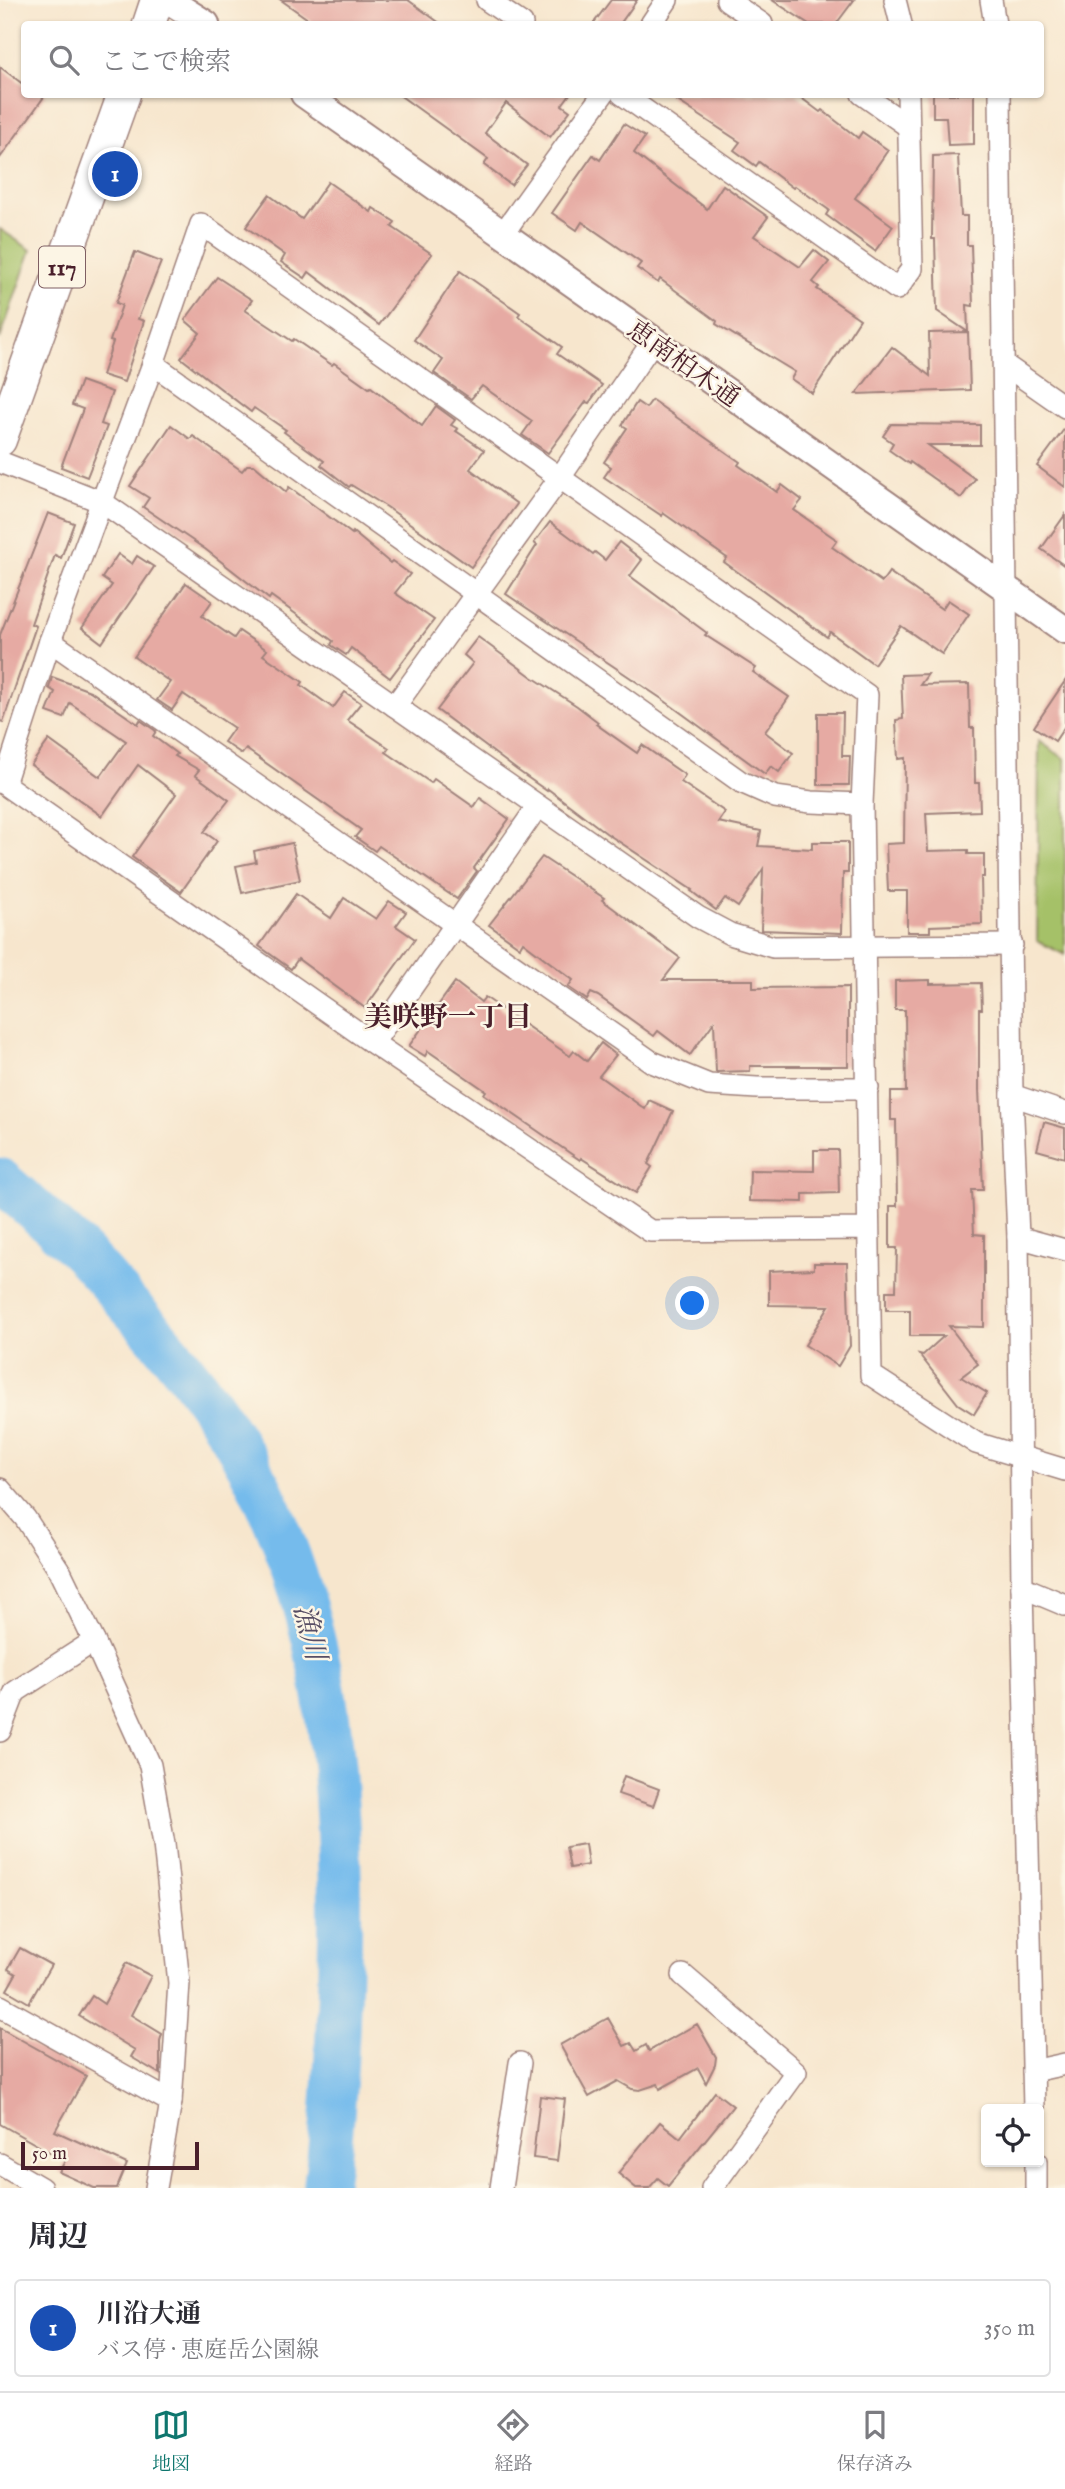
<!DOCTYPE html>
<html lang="ja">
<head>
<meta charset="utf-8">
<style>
  :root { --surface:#fff; --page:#f2f2f3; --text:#2b2b33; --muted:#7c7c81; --line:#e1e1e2; --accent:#0f766e }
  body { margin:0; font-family:"IM FELL English","Noto Serif JP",serif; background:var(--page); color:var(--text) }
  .controls { position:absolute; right:21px; bottom:21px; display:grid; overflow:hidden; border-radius:7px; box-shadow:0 2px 5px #0004 }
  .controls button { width:63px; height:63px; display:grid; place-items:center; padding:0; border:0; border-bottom:2px solid var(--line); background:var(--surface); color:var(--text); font:35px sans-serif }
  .scale { position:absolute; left:21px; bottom:18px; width:178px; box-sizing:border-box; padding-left:7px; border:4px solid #4a1f2b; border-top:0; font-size:19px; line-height:24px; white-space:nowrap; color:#4a1f2b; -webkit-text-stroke:5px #fcf5e5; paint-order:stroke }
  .you { position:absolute; left:693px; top:1304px; width:24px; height:24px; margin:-18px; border:5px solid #fff; border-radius:50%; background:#1a73e8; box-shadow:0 0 0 10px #1a73e833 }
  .badge { display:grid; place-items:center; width:46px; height:46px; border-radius:50%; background:var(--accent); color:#fff; font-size:23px; font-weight:700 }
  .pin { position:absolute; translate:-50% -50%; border:4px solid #fff; box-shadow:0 2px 7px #0006 }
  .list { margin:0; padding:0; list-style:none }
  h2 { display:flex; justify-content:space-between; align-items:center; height:91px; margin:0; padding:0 28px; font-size:30px }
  h2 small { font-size:23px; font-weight:400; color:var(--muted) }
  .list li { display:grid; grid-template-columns:46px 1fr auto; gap:21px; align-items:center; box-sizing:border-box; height:98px; margin:0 14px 14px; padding:0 14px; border:2px solid var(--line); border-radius:7px }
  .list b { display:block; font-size:26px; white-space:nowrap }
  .list p { margin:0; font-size:23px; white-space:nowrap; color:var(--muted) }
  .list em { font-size:23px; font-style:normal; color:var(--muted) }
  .icon { flex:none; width:38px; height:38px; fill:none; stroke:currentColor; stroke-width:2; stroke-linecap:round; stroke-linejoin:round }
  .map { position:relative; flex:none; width:1065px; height:2188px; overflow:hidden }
  .search { position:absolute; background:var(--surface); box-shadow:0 2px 5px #0004; left:21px; right:21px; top:21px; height:77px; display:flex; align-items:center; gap:18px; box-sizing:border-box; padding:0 24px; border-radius:7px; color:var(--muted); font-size:26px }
  .sheet { height:203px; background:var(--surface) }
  nav { display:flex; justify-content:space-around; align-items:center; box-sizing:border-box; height:98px; border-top:2px solid var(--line); background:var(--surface); font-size:19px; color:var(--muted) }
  nav a { display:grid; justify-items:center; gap:4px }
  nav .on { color:var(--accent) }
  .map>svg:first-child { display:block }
  .green { fill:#a5c168; stroke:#78704a; stroke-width:2 }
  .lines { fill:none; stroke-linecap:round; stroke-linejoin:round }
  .river { stroke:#74bbec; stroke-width:44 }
  .building { fill:#e6aaa3 }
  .minor-casing { stroke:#a0827c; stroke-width:24 }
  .tertiary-casing { stroke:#a0827c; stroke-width:30 }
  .primary-casing { stroke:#a0827c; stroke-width:35 }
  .minor { stroke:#fff; stroke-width:21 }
  .tertiary { stroke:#fff; stroke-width:26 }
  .primary { stroke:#fff; stroke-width:32 }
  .labels { text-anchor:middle; stroke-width:5; stroke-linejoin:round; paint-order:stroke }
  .shield { fill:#fcf5e5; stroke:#7f5f63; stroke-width:2 }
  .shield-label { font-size:24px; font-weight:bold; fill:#4a1f2b }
  .street-label { font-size:26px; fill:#4a1f2b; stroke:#fcf5e5 }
  .neighbourhood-label { font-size:28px; font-weight:bold; fill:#4a1f2b; stroke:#fcf5e5 }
  .water-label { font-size:28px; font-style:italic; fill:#574e65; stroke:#fcf5e5 }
</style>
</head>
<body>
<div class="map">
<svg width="1065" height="2188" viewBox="0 0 1065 2188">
  <rect width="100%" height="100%" fill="#fcf5e5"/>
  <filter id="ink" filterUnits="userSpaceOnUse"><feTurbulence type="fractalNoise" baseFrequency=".0143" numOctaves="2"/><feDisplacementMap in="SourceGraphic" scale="14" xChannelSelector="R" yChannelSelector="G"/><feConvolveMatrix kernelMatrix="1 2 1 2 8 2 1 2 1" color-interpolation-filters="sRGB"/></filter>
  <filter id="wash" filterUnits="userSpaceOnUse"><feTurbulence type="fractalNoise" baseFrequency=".00686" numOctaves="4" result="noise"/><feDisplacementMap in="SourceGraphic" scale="28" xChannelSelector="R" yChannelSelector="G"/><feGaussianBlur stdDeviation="1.57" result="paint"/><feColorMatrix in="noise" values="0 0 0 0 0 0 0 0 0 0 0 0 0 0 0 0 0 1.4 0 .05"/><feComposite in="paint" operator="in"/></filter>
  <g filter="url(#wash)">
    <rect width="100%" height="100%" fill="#f7e6cd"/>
    <g class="green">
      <path d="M 0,229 L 31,250 L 0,339 Z"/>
      <path d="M 1039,741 L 1065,759 L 1065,955 L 1037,941 Z"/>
    </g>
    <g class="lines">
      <path class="river" d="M 0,1180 C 25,1202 51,1224 76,1247 C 93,1263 109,1283 125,1301 C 174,1354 218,1408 252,1472 C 328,1616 341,1775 340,1936 C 339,2020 336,2105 325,2188"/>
    </g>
    <g id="blocks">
      <g class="building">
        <path d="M 281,0 L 408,0 L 441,24 L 315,24 Z"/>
        <path d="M 611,0 L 637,0 L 620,24 L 593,24 Z"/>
        <path d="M 772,0 L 854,0 L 836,24 L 809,24 Z"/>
        <path d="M 0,67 L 24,85 L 24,94 L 46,94 L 0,158 Z"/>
        <path d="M 398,94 L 570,94 L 562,105 L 570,111 L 550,137 L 506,103 L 485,133 L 527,165 L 511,185 L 484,165 L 488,159 Z"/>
        <path d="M 667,94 L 796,94 L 820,112 L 822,110 L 858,138 L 862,132 L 888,150 L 855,198 L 893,226 L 875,251 L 826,215 L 829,210 L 795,186 L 793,188 L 759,162 L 756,166 L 734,150 L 740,142 Z"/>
        <path d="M 933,94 L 974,94 L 974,144 L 948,145 L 946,117 L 933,117 Z"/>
        <path d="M 624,124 L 645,137 L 634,153 L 707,209 L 723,185 L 768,217 L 754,236 L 800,267 L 814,250 L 829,262 L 813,282 L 819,287 L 817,289 L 860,319 L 812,393 L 791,379 L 795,372 L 716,324 L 717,321 L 660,279 L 658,283 L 637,268 L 641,263 L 582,222 L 577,230 L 552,213 L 593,155 L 600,160 Z"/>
        <path d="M 958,155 L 961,216 L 967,216 L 967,245 L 971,245 L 973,306 L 967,305 L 968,332 L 937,311 L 935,239 L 932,239 L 933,156 Z"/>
        <path d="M 328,182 L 371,212 L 373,208 L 395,222 L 392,227 L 432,254 L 379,325 L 309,272 L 305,278 L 281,262 L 285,255 L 246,227 L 269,195 L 302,219 Z"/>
        <path d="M 135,252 L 161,262 L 138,319 L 144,321 L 124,382 L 102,375 L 113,342 L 110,341 L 122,305 L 116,303 Z"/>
        <path d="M 460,271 L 520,313 L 518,316 L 562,347 L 557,354 L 602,385 L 589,403 L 586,402 L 548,453 L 522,435 L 532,421 L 482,386 L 471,399 L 434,373 L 443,360 L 414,340 Z"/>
        <path d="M 217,277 L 252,300 L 245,310 L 292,341 L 294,339 L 332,365 L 334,363 L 369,388 L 371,387 L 422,426 L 436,406 L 455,420 L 451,425 L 458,429 L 456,431 L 484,450 L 470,469 L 517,504 L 471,567 L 387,507 L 351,485 L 349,487 L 321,465 L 324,461 L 284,432 L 286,430 L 254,408 L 251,412 L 181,358 L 200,333 L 185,320 Z"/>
        <path d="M 968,332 L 970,390 L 856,394 L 892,347 L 930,376 L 929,333 Z"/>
        <path d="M 81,381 L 112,392 L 101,424 L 107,426 L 87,477 L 61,467 L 83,409 L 72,405 Z"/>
        <path d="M 652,400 L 740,462 L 738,465 L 777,492 L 782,485 L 802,500 L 794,510 L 837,540 L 832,547 L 882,582 L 889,572 L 942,609 L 948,600 L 969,614 L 942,654 L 901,626 L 874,664 L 830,632 L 827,637 L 724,562 L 727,558 L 663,513 L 662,516 L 604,477 L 611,467 L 604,462 L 627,428 L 622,425 L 637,402 L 646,408 Z"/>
        <path d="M 891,424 L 980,425 L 980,445 L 928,445 L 975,479 L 961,498 L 910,462 L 909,464 L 889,450 L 893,443 L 883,436 Z"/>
        <path d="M 171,425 L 190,439 L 193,436 L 242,471 L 247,465 L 254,465 L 286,492 L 289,487 L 352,534 L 353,532 L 390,563 L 392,561 L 410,574 L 395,593 L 434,620 L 390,678 L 351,648 L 346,655 L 331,645 L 333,641 L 271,596 L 269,599 L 205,549 L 143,507 L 149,498 L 130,486 Z"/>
        <path d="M 1065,428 L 1065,487 L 1037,466 Z"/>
        <path d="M 48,513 L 74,523 L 61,558 L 55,555 L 31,624 L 36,626 L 3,722 L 0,721 L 0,635 Z"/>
        <path d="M 1065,515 L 1065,566 L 1041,549 Z"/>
        <path d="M 550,522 L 593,554 L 595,552 L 605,560 L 619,542 L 642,560 L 630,576 L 707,633 L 705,635 L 756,668 L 753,672 L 789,697 L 765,732 L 793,753 L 779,772 L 771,766 L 765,774 L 662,699 L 506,594 L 537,545 L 534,543 Z"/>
        <path d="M 118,554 L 132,564 L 137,556 L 154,567 L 102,643 L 82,628 L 112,585 L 102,578 Z"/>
        <path d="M 186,583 L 212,601 L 202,616 L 234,638 L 239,631 L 267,650 L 263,655 L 303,682 L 301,685 L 333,708 L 345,692 L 361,703 L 347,720 L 389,748 L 386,752 L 431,783 L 434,779 L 474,807 L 480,798 L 509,819 L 474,868 L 477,871 L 457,899 L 379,846 L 375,851 L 355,837 L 361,830 L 246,749 L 242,754 L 224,742 L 234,728 L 183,694 L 172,710 L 157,700 L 170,682 L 134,657 Z"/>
        <path d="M 478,637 L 532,677 L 577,706 L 598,722 L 596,724 L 637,753 L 642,745 L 685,775 L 681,782 L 725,812 L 718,822 L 761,831 L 758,846 L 812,849 L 812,842 L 848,842 L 848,873 L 843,873 L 842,933 L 761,930 L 763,869 L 738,907 L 725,898 L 716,910 L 691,891 L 692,890 L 606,833 L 548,789 L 547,791 L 517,770 L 437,710 L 473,663 L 464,655 Z"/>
        <path d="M 928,674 L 920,685 L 969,684 L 970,728 L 974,728 L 975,783 L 979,783 L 980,811 L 926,813 L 928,851 L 968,850 L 968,854 L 984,854 L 984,877 L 981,877 L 982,924 L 930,926 L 930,932 L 907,932 L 907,891 L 888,891 L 886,844 L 904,843 L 905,758 L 898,759 L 896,720 L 903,719 L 901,675 Z"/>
        <path d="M 52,677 L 90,691 L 138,724 L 140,720 L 156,731 L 153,736 L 177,754 L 175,756 L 199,770 L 195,775 L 229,800 L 204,832 L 217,841 L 181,892 L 132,857 L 176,794 L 138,765 L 102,816 L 31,765 L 49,740 L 100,777 L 126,741 L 70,703 L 64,718 L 47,712 L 55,692 L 49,688 Z"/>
        <path d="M 1065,681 L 1065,726 L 1055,741 L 1034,727 Z"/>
        <path d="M 818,713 L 843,713 L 842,756 L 850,756 L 849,785 L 818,785 Z"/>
        <path d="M 292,843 L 300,880 L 242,893 L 236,866 L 256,862 L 254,851 Z"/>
        <path d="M 542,857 L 604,898 L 602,900 L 680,958 L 663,980 L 753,980 L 753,988 L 848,987 L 848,1066 L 750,1066 L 750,1071 L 716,1072 L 714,1022 L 690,1055 L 658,1031 L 654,1036 L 598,996 L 591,993 L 587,1000 L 568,987 L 573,980 L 523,942 L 520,947 L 489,925 Z"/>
        <path d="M 296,894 L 331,918 L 344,898 L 376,919 L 389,901 L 406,912 L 396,926 L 415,939 L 365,1008 L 298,959 L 291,969 L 259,946 Z"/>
        <path d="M 930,980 L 930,984 L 981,983 L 982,1009 L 979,1009 L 979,1089 L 983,1190 L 972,1190 L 974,1234 L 984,1235 L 984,1327 L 949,1326 L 978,1364 L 961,1377 L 987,1393 L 974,1414 L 958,1404 L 919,1354 L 923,1355 L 944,1336 L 910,1336 L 910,1310 L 886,1310 L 886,1291 L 896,1291 L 897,1248 L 890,1248 L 890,1206 L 897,1206 L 896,1120 L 891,1120 L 891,1092 L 906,1092 L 905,1010 L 895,1010 L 895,981 Z"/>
        <path d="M 455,982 L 481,1002 L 485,997 L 570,1056 L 574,1051 L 587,1061 L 601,1043 L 616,1055 L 599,1076 L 645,1109 L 649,1100 L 673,1111 L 648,1164 L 652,1167 L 636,1193 L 581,1158 L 580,1160 L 529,1125 L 484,1094 L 486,1091 L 428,1051 L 425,1056 L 409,1046 Z"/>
        <path d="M 1044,1122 L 1065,1128 L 1065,1158 L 1037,1150 Z"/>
        <path d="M 814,1150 L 838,1150 L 839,1193 L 803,1194 L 803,1202 L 749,1201 L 750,1170 L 814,1171 Z"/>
        <path d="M 814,1263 L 847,1263 L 850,1346 L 838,1366 L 805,1345 L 829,1306 L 769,1305 L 769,1271 L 814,1269 Z"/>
        <path d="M 624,1776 L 659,1789 L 653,1806 L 618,1794 Z"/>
        <path d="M 585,1844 L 588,1865 L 570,1868 L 566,1847 Z"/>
        <path d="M 20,1948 L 51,1965 L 29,2003 L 7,1990 L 16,1974 L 8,1969 Z"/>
        <path d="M 126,1963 L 151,1976 L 131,2015 L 162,2034 L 160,2041 L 160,2074 L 131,2057 L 135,2050 L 79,2016 L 92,1996 L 104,2004 Z"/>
        <path d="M 608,2018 L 624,2046 L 631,2043 L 636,2051 L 646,2045 L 649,2051 L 697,2024 L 716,2057 L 715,2065 L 706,2083 L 698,2068 L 660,2089 L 658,2084 L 640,2090 L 632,2089 L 618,2081 L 589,2097 L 560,2045 Z"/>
        <path d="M 0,2028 L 86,2076 L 55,2131 L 127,2164 L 117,2188 L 94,2188 L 59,2172 L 65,2161 L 0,2124 Z"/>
        <path d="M 715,2092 L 733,2106 L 668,2186 L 658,2178 L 649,2188 L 636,2188 L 618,2173 L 660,2122 L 680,2138 Z"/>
        <path d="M 540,2096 L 565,2099 L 557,2161 L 533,2158 Z"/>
      </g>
    </g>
  </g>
  <g filter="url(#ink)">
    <use href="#blocks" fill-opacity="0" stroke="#a0827c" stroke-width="2"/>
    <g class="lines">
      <defs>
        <g id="minor">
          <path d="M 487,0 L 522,24"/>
          <path d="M 727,0 L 762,24"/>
          <path d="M 895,0 L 901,24"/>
          <path d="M 991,0 L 995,24"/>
          <path d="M 651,24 L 667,0"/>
          <path d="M 622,94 L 897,289 L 912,269 L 908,94"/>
          <path d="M 862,94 L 909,127"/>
          <path d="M 1000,94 L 1012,1095 L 1018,1237 L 1022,1587 L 1034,2109"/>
          <path d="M 502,235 L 603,94"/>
          <path d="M 153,364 L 741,782 L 775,797 L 811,802 L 862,804"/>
          <path d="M 1005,365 L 1065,407"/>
          <path d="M 0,462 L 102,502 L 698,917 L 730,934 L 773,947 L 1012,945"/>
          <path d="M 50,641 L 652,1062 L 709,1085 L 757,1088 L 868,1088"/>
          <path d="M 395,706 L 559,479 L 653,341"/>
          <path d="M 373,1043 L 538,806"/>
          <path d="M 1012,1095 L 1065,1113"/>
          <path d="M 868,1229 L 650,1231 L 373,1043 L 4,784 L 50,641 L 153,364 L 201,224 L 867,695 L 862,804 L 871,1375 L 976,1443 L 1065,1470"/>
          <path d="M 1018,1237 L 1065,1250"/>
          <path d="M 0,1489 L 25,1518 L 61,1573 L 94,1641 L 150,1765 L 164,1844 L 179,1983 L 171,2102"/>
          <path d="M 1022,1587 L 1065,1605"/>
          <path d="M 0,1731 L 15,1692 L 94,1641"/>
          <path d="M 683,1975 L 796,2072 L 712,2188"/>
          <path d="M 0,2006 L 171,2102 L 156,2188"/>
          <path d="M 1033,2071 L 1065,2064"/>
          <path d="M 1036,2162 L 1036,2188"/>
          <path d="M 0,2164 L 41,2188"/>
          <path d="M 501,2188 L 520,2063"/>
        </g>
        <g id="tertiary">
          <path d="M 168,0 L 206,24"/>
          <path d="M 304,94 L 1065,630"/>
        </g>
        <g id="primary">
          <path d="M 149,24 L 157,0"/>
          <path d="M 0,440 L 124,94"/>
        </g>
      </defs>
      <use href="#minor" class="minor-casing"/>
      <use href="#tertiary" class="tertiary-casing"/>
      <use href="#primary" class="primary-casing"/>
      <use href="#minor" class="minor"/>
      <use href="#tertiary" class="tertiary"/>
      <use href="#primary" class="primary"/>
    </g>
  </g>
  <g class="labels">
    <rect class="shield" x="39" y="246.5" width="46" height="41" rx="5"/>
    <g class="shield-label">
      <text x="62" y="275">117</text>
    </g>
    <g class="street-label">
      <text transform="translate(684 363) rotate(35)" y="9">恵南柏木通</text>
    </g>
    <g class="neighbourhood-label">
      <text x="448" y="1026">美咲野一丁目</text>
    </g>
    <g class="water-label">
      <text transform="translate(311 1632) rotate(76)" y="10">漁川</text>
    </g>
  </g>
</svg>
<div class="controls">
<button><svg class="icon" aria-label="locate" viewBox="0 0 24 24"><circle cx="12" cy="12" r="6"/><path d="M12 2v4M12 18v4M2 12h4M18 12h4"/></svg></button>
</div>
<div class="scale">50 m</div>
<div class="you"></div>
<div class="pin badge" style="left:115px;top:174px;background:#1a4fb4">1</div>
<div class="search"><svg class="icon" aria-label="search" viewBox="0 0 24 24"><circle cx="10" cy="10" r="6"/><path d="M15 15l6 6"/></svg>ここで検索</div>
</div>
<section class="sheet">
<h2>周辺<small></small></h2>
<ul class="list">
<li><span class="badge" style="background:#1a4fb4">1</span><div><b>川沿大通</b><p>バス停 · 恵庭岳公園線</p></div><em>350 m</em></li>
</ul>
</section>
<nav>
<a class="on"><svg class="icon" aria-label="map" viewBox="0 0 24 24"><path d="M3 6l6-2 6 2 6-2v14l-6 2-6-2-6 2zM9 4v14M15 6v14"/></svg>地図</a>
<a><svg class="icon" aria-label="directions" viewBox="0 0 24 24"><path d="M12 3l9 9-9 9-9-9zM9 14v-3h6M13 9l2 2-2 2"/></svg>経路</a>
<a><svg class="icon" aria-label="saved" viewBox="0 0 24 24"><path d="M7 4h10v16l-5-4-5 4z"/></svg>保存済み</a>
</nav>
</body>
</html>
